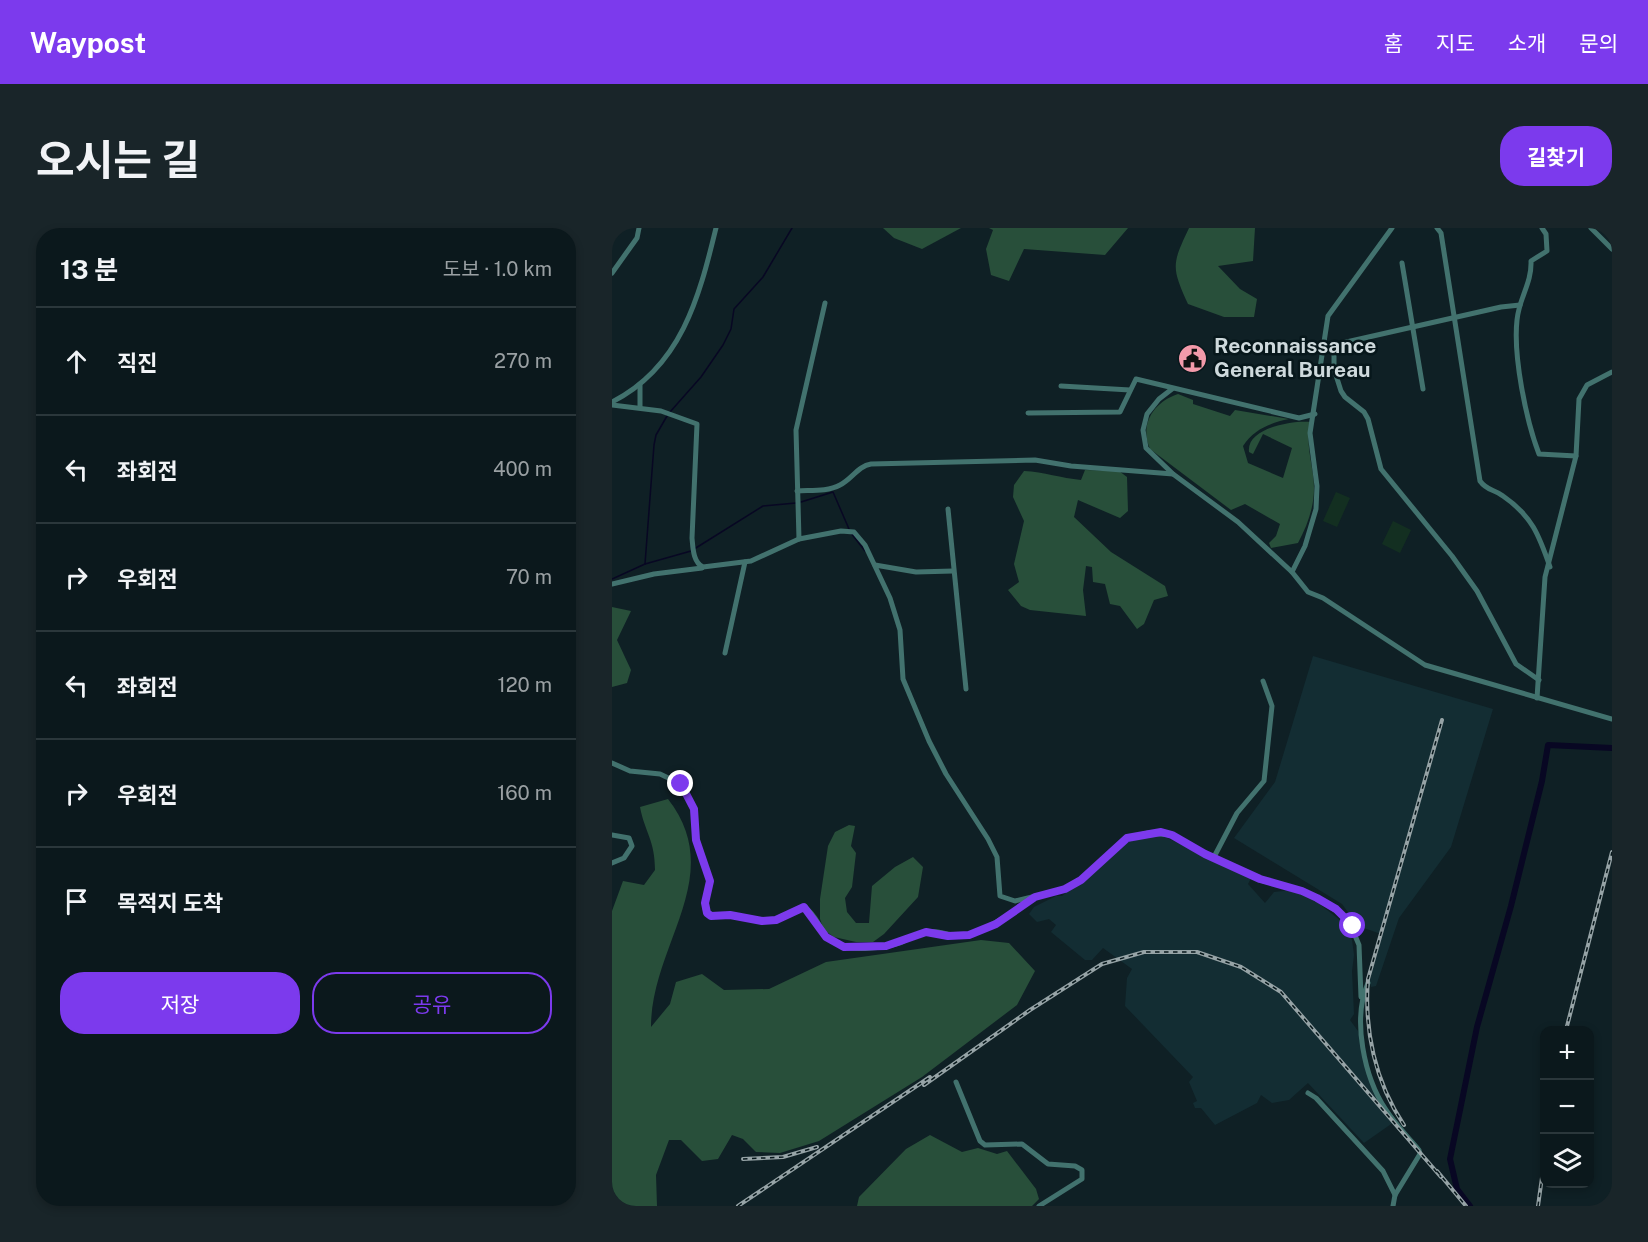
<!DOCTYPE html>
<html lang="ko">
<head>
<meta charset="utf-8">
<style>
  :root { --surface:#0b181c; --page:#192529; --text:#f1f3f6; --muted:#9aa0a3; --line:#2b373b; --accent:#7c3aed }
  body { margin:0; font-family:"Public Sans","Noto Sans KR",sans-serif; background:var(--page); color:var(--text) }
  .controls { position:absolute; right:18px; bottom:18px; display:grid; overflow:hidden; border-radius:12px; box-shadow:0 3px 9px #0003 }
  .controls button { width:54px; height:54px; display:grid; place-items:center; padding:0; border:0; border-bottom:2px solid var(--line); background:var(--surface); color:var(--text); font:30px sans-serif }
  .stop { position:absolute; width:18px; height:18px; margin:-14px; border:4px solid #7c3aed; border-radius:50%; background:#fff }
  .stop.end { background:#7c3aed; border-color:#fff; box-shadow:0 2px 6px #0008 }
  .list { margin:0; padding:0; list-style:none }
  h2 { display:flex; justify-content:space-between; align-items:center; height:78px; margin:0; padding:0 24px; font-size:26px }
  h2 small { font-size:20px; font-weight:400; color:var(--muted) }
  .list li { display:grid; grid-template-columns:39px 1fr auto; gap:18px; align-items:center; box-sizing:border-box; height:108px; padding:0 24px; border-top:2px solid var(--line) }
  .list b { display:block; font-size:22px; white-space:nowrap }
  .list em { font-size:20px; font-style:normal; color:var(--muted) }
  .actions { display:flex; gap:12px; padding:18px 24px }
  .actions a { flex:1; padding:14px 0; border:2px solid var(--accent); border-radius:24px; text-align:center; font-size:21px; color:var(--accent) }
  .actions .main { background:var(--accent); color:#fff }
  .icon { flex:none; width:33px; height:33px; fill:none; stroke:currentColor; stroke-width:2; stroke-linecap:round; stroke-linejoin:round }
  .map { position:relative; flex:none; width:1000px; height:978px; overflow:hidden; border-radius:24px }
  header { display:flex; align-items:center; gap:36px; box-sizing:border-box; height:84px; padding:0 30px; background:var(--accent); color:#fff }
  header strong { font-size:28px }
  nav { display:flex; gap:33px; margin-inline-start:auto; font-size:21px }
  .intro { display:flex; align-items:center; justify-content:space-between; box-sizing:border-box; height:144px; padding:0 36px }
  h1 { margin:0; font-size:42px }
  .button { padding:15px 27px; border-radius:24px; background:var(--accent); color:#fff; font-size:21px; font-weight:700 }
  main { display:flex; gap:36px; padding:0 36px }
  aside { flex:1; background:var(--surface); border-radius:24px; box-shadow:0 3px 9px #0003 }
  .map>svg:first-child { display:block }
  .built { fill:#132d33 }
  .green { fill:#132f21 }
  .forest { fill:#284f3a }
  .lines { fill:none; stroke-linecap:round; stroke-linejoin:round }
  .stream { stroke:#080723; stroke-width:1.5 }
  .canal { stroke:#080723; stroke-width:6 }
  .minor { stroke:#42726e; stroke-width:5 }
  .rail-casing { stroke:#96a3a6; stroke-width:4 }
  .rail { stroke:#07171b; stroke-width:1.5; stroke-dasharray:4.5; stroke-linecap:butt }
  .route { stroke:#7c3aed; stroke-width:8 }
  .labels { text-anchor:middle; stroke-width:5; stroke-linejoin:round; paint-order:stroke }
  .poi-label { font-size:21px; font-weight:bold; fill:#ced9dc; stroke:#07171b; text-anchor:start }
</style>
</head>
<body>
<header>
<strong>Waypost</strong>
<nav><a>홈</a><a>지도</a><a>소개</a><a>문의</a></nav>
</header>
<div class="intro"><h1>오시는 길</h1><a class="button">길찾기</a></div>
<main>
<aside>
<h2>13 분<small>도보 · 1.0 km</small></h2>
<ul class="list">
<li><svg class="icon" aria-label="ahead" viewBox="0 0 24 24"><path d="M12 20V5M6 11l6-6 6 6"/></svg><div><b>직진</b></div><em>270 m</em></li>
<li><svg class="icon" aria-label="left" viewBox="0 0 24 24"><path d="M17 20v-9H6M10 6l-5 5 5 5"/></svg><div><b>좌회전</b></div><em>400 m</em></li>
<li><svg class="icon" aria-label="right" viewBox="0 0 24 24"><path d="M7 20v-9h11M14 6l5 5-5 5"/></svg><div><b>우회전</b></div><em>70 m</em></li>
<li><svg class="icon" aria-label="left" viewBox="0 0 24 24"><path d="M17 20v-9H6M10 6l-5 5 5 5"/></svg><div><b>좌회전</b></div><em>120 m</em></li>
<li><svg class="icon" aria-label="right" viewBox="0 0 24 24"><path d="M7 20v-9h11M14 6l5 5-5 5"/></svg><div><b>우회전</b></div><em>160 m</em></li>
<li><svg class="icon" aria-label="arrive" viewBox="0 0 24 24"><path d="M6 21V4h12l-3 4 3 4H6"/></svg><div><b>목적지 도착</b></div></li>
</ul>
<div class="actions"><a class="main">저장</a><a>공유</a></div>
</aside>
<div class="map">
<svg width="1000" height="978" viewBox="0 0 1000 978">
  <rect width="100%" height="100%" fill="#0f2025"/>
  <g class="built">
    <path d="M 701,428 L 881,481 L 839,619 L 787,690 L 764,758 L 759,759 L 757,747 L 769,706 L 746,698 L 730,676 L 622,610 L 663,554 Z"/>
    <path d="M 549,607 L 639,650 L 636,656 L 653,675 L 662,664 L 680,662 L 706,675 L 732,695 L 740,712 L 742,727 L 740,743 L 742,786 L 738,792 L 746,803 L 765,872 L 782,894 L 752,915 L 696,855 L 677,872 L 660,875 L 649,867 L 645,875 L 603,897 L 589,880 L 583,880 L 581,875 L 585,873 L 577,854 L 581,849 L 513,778 L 515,750 L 520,741 L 491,720 L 480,732 L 473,732 L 439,704 L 444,697 L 437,691 L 425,694 L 417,686 L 422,679 L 444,668 L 450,668 L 512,616 L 523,610 Z"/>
  </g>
  <g class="green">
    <path d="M 724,264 L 738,270 L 725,299 L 711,293 Z"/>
    <path d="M 781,293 L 799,302 L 788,325 L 770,316 Z"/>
  </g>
  <g class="forest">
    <path d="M 271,0 L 349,0 L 310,21 L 282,10 Z"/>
    <path d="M 377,0 L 516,0 L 493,27 L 412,21 L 397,53 L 379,47 L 374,21 L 381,2 Z"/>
    <path d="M 577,0 L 643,0 L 641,33 L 606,38 L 628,61 L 645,71 L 642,89 L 612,89 L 576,76 C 559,39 560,36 577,0 Z"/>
    <path d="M 566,166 L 581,172 L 581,176 L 618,188 L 623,182 L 677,191 C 658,195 642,201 631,218 L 636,235 L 671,250 L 680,220 L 651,206 L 641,226 L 637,224 C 634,200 681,192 699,194 C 692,216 702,238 702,260 C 702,280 695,298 686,315 L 659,320 L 657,315 L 664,308 L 668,296 L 633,276 L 619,282 L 538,221 C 527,196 542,174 566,166 Z"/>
    <path d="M 473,242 L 507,243 L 515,249 L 516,283 L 508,290 L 466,272 L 462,289 L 499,324 L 553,358 L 556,368 L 542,372 L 532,396 L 525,401 L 508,378 L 498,376 L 493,356 L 481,354 L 480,339 L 474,338 L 471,362 L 474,388 L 418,382 L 409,378 L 396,362 L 407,354 L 402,336 L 412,293 L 401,269 L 402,257 L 412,243 C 432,244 449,250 469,252 Z"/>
    <path d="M 0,379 L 19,383 L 5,412 L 19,442 L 15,455 L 0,459 Z"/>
    <path d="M 56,571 C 116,648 39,716 39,799 L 58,776 L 64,754 L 90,746 L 112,762 L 157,761 L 214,734 L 369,712 L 397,715 L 423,743 L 405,777 L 310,849 L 207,913 L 168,925 L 144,924 L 131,911 L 120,907 L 106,931 L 90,933 L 69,912 L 57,912 L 44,947 L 45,978 L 0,978 L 0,683 L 11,653 L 32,657 L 43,642 C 43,612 33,605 28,579 Z"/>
    <path d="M 237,597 L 243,598 L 239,618 L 244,625 L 240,659 L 233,670 L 235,684 L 244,695 L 257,695 L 260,658 L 283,639 L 301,629 L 311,639 L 306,669 L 272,706 L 261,714 L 244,714 L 222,709 L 212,702 L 208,691 L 208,671 L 216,618 L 223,604 Z"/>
    <path d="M 318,907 L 350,924 L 366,920 L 385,926 L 395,923 L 424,961 L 427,971 L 420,978 L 245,978 L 247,969 L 294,921 Z"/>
  </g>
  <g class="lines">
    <g class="stream">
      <path d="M 58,184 L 89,149 L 111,117 L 119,101 L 122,81 L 151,49 L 180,0"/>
      <path d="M 189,274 L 221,264 L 237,301"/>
      <path d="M 239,305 L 253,323"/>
      <path d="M 33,336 L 79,323 L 151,278 L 184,275"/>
      <path d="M 0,351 L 33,336 L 42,217 L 44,207 L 55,188"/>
    </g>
    <path class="canal" d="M 858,978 L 845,961 L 838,931 L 865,799 L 899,678 L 930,553 L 936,517 L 1000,520"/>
    <g class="minor">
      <path d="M 825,0 L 829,5 L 868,253 C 875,263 882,261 891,268 C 920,288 927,307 938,339"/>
      <path d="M 930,0 L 934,6 L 935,23 L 919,33 C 920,55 907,70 905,92 C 901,128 914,192 927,226 L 964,228"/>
      <path d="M 979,0 L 1000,21"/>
      <path d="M 790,35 L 811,161"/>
      <path d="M 0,45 L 25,10 L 27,0"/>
      <path d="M 213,75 L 184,202 L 187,311 L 229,303 L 242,304 L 253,317 L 278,370 L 288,402 L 291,451 L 317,513 L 334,546 L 376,611 L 385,629 L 388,668 L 403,673 L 453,661 L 469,653 L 515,610 L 536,605 L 560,607 L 593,626 L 648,652 L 690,663 L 705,670 L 736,691 L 747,717 L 749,769"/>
      <path d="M 908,77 L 889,79 L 730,115 L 722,120 L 722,141 L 729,163 L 733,169 L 752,184 L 756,191 L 769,241 L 840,328 L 865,363 L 904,436 L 927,452"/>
      <path d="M 28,157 L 28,179"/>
      <path d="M 449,158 L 518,162"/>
      <path d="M 560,161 L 547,171 L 535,186 L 531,202 L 534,220 L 561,246 L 626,294 L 680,344 L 696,364 L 711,370 L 813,437 L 1000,491"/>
      <path d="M 0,174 C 69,139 87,70 104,0"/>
      <path d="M 0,177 L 49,183 L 85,196 L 80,310 C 81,320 81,334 91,339 L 139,333 L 187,311"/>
      <path d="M 416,185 L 508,184 L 524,151 L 687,190 L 703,186"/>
      <path d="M 185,263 C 198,262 215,264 228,257 C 240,251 246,238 259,236 L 423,232 L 459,238 L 561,246"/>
      <path d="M 336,281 L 354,461"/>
      <path d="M 263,337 L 304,344 L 341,343"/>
      <path d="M 680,344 L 693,318 L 704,281 L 705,258 L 698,205 L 716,88 L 780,0"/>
      <path d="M 0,356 L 42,346 L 90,340"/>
      <path d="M 113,425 L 133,334"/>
      <path d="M 925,470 L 933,349 L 964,228 L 967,171 L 975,157 L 1000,144"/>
      <path d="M 0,535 L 18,543 L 48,546 L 69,556 L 83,581 L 84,612 L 98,653 L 93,681 L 99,688 L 118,687 L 150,693 L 163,692 L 192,679 C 207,688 208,708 225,716 C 240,724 273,720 288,715 C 297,711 304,705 314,704 C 329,701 343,712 359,706 C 381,698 399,685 419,672"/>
      <path d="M 0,607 L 17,610 L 20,618 L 12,630 L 0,635"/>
      <path d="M 602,629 L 625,585 L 652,553 L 660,478 L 651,453"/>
      <path d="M 756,755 C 740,791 752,849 774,882 C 783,896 796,909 807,922 L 808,926 L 783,967 L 781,978"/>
      <path d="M 344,854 L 368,913 L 373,917 L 410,916 L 436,936 L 463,938 L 470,942 L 470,951 L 427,978"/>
      <path d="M 696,865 L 704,870 L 771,943 L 783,967"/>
    </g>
    <defs>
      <g id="rail">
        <path d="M 954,802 L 1000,624"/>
        <path d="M 312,857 L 418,782 L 490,736 L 532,724 L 585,724 L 629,739 L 669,764 L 829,949"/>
        <path d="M 792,897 C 763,854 752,802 756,751 L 830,492"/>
        <path d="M 131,931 L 171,929 L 205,919"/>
        <path d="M 825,943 L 854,978"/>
        <path d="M 126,978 L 318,849"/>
        <path d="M 926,978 L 933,928"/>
      </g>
    </defs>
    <use href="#rail" class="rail-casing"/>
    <use href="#rail" class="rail"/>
  </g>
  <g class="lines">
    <path class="route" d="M 69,556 L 82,581 L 84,612 L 98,653 L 93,675 L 95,685 L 99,688 L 118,687 L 150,693 L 164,692 L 192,679 L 214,709 L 232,719 L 274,718 L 314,704 L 336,708 L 357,707 L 384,696 L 423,669 L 453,661 L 469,652 L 515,610 L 549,604 L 560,607 L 593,626 L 648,651 L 690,663 L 705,670 L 724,681 L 741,698"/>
  </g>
  <defs>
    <symbol id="civic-disc" viewBox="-11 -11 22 22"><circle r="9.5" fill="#f39aaa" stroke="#07171b"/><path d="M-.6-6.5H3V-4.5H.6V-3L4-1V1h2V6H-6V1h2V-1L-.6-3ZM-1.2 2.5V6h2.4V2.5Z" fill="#111"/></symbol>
  </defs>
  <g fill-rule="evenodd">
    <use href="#civic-disc" x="564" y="114" width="33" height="33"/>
  </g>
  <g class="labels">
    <g class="poi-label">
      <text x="602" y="125">Reconnaissance<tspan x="602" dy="24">General Bureau</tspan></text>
    </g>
  </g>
</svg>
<div class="controls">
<button>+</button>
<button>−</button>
<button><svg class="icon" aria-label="layers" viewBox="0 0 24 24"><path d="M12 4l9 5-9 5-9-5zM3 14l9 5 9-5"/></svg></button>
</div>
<div class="stop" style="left:741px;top:698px"></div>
<div class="stop end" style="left:69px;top:556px"></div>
</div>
</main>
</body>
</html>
